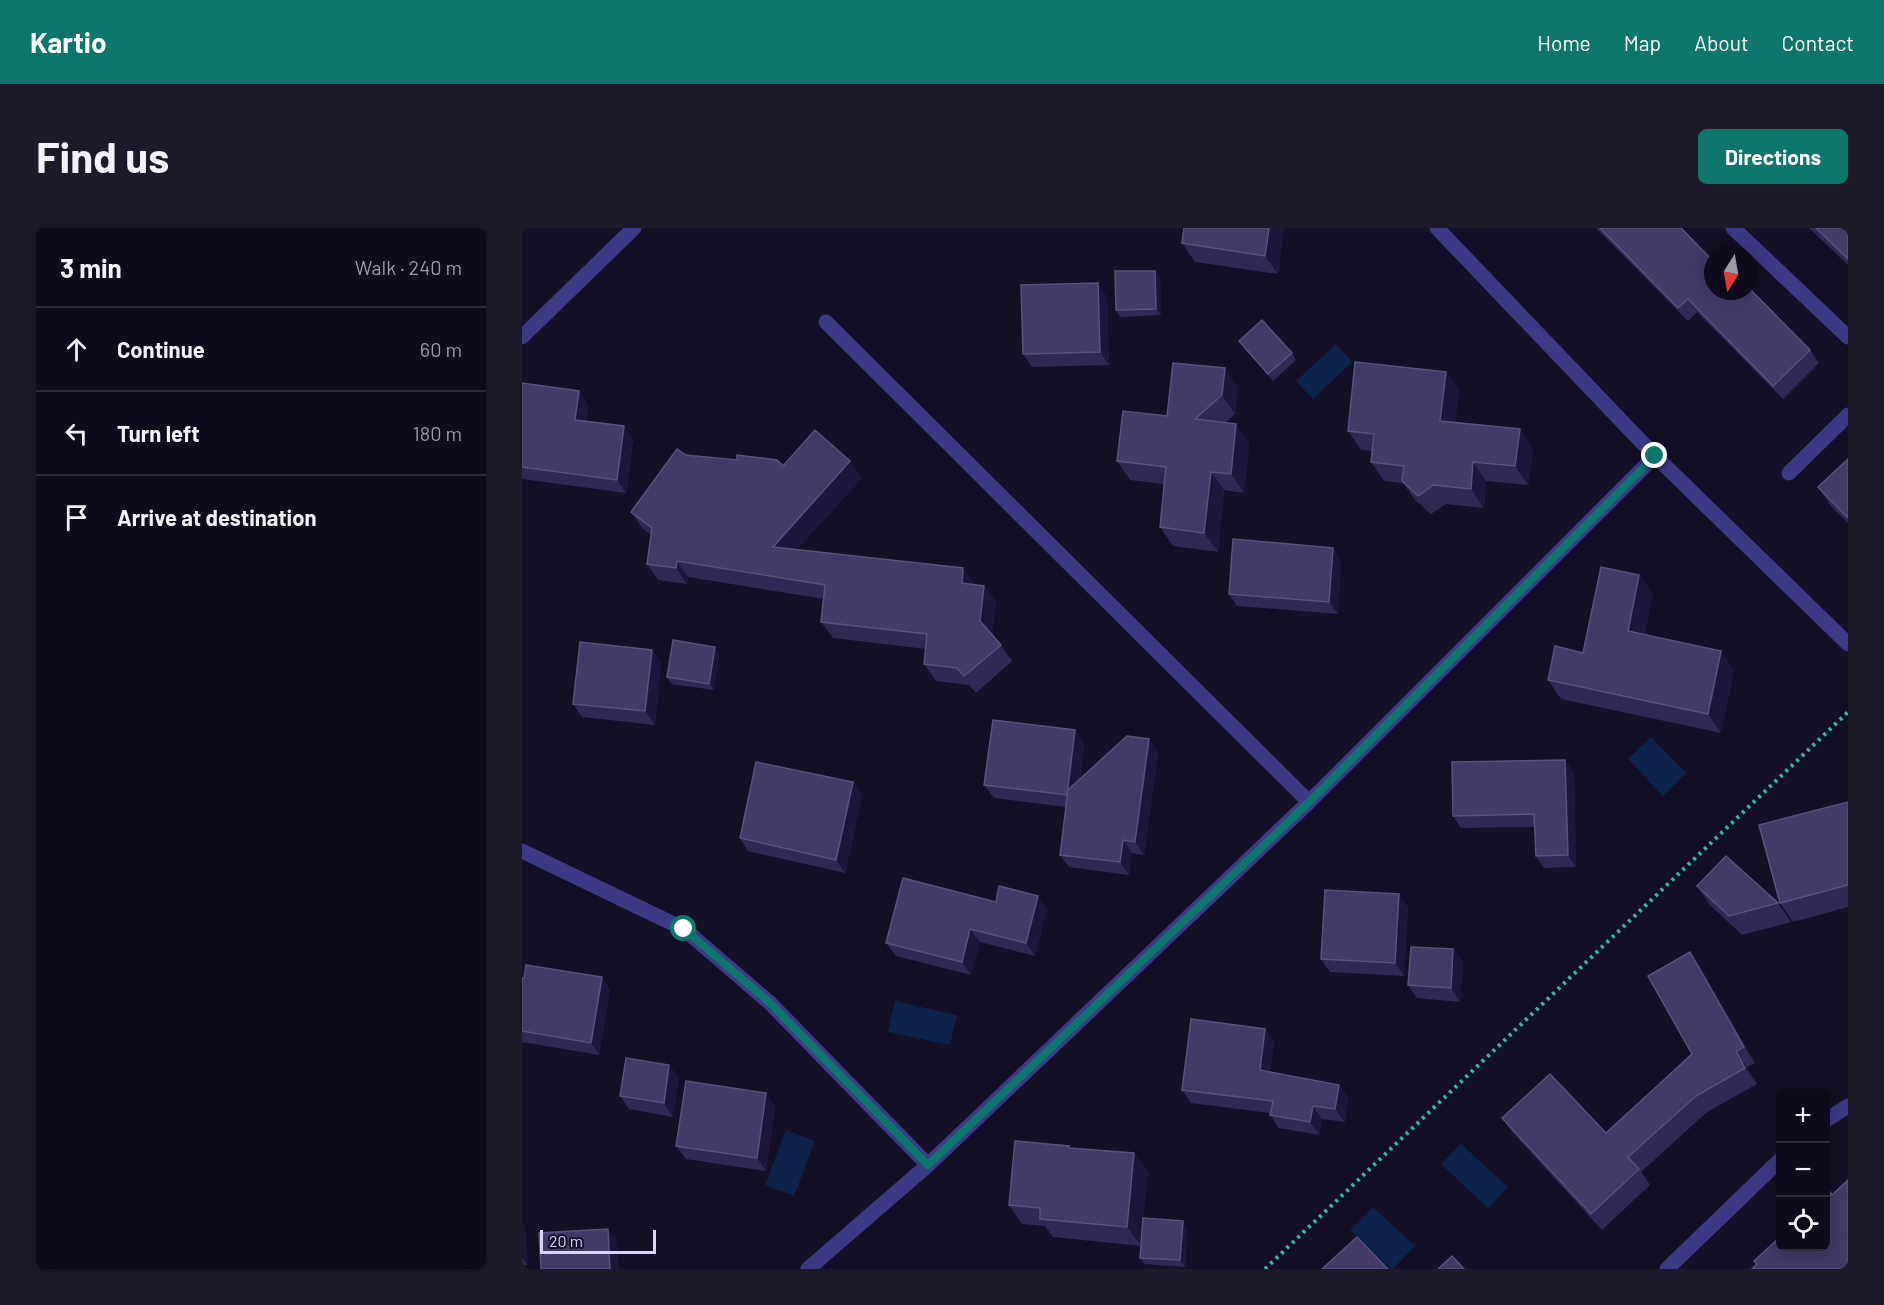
<!DOCTYPE html>
<html lang="en">
<head>
<meta charset="utf-8">
<style>
  :root { --surface:#0e0b1c; --page:#1c1929; --text:#f1f3f6; --muted:#9b9ba3; --line:#2e2b3b; --accent:#0f766e }
  body { margin:0; font-family:Barlow,sans-serif; background:var(--page); color:var(--text) }
  .controls { position:absolute; right:18px; bottom:18px; display:grid; overflow:hidden; border-radius:9px; box-shadow:0 3px 15px #0003 }
  .controls button { width:54px; height:54px; display:grid; place-items:center; padding:0; border:0; border-bottom:2px solid var(--line); background:var(--surface); color:var(--text); font:30px sans-serif }
  .compass { position:absolute; left:1182px; top:18px; width:54px; height:54px; border-radius:50%; background:var(--surface); box-shadow:0 3px 15px #0003; rotate:191deg }
  .scale { position:absolute; left:18px; bottom:15px; width:116px; box-sizing:border-box; padding-left:6px; border:3px solid #d9d4ff; border-top:0; font-size:16px; line-height:21px; white-space:nowrap; color:#d9d4ff; -webkit-text-stroke:4px #130f26; paint-order:stroke }
  .stop { position:absolute; width:18px; height:18px; margin:-14px; border:4px solid #0f766e; border-radius:50%; background:#fff }
  .stop.end { background:#0f766e; border-color:#fff; box-shadow:0 2px 6px #0008 }
  .list { margin:0; padding:0; list-style:none }
  h2 { display:flex; justify-content:space-between; align-items:center; height:78px; margin:0; padding:0 24px; font-size:26px }
  h2 small { font-size:20px; font-weight:400; color:var(--muted) }
  .list li { display:grid; grid-template-columns:39px 1fr auto; gap:18px; align-items:center; box-sizing:border-box; height:84px; padding:0 24px; border-top:2px solid var(--line) }
  .list b { display:block; font-size:22px; white-space:nowrap }
  .list em { font-size:20px; font-style:normal; color:var(--muted) }
  .icon { flex:none; width:33px; height:33px; fill:none; stroke:currentColor; stroke-width:2; stroke-linecap:round; stroke-linejoin:round }
  .map { position:relative; flex:none; width:1326px; height:1041px; overflow:hidden; border-radius:9px }
  header { display:flex; align-items:center; gap:36px; box-sizing:border-box; height:84px; padding:0 30px; background:var(--accent); color:#fff }
  header strong { font-size:28px }
  nav { display:flex; gap:33px; margin-inline-start:auto; font-size:21px }
  .intro { display:flex; align-items:center; justify-content:space-between; box-sizing:border-box; height:144px; padding:0 36px }
  h1 { margin:0; font-size:42px }
  .button { padding:15px 27px; border-radius:9px; background:var(--accent); color:#fff; font-size:21px; font-weight:700 }
  main { display:flex; gap:36px; padding:0 36px }
  aside { flex:1; background:var(--surface); border-radius:9px; box-shadow:0 3px 15px #0003 }
  .map>svg:first-child { display:block }
  .water { fill:#0c2248 }
  .lines { fill:none; stroke-linecap:round; stroke-linejoin:round }
  .path { stroke:#2fb8b0; stroke-width:4; stroke-dasharray:3 4.5; stroke-linecap:butt }
  .street { stroke:#3d3a85; stroke-width:15 }
  .wall { fill:#312854 }
  .shaded-wall { fill:#1d163a }
  .building { fill:#433a66; stroke:#5a527e; stroke-width:1.5 }
  .route { stroke:#0f766e; stroke-width:8 }
</style>
</head>
<body>
<header>
<strong>Kartio</strong>
<nav><a>Home</a><a>Map</a><a>About</a><a>Contact</a></nav>
</header>
<div class="intro"><h1>Find us</h1><a class="button">Directions</a></div>
<main>
<aside>
<h2>3 min<small>Walk · 240 m</small></h2>
<ul class="list">
<li><svg class="icon" aria-label="ahead" viewBox="0 0 24 24"><path d="M12 20V5M6 11l6-6 6 6"/></svg><div><b>Continue</b></div><em>60 m</em></li>
<li><svg class="icon" aria-label="left" viewBox="0 0 24 24"><path d="M17 20v-9H6M10 6l-5 5 5 5"/></svg><div><b>Turn left</b></div><em>180 m</em></li>
<li><svg class="icon" aria-label="arrive" viewBox="0 0 24 24"><path d="M6 21V4h12l-3 4 3 4H6"/></svg><div><b>Arrive at destination</b></div></li>
</ul>
</aside>
<div class="map">
<svg width="1326" height="1041" viewBox="0 0 1326 1041">
  <rect width="100%" height="100%" fill="#130f26"/>
  <g class="water">
    <path d="M 814,116 L 830,134 L 791,171 L 774,153 Z"/>
    <path d="M 1129,509 L 1164,545 L 1141,568 L 1106,531 Z"/>
    <path d="M 373,773 L 435,787 L 428,817 L 366,804 Z"/>
    <path d="M 264,902 L 293,913 L 272,968 L 243,957 Z"/>
    <path d="M 939,916 L 986,959 L 966,980 L 919,936 Z"/>
    <path d="M 851,979 L 893,1018 L 871,1041 L 869,1041 L 828,1002 Z"/>
  </g>
  <g class="lines">
    <path class="path" d="M 743,1041 L 1326,484"/>
    <g class="street">
      <path d="M 915,0 L 1133,228 L 1326,416"/>
      <path d="M 1211,0 L 1326,109"/>
      <path d="M 304,94 L 787,574"/>
      <path d="M 0,109 L 112,0"/>
      <path d="M 1267,245 L 1326,187"/>
      <path d="M 0,623 L 162,701 L 248,775 L 406,937"/>
      <path d="M 1304,892 L 1326,878"/>
      <path d="M 286,1041 L 406,937 L 787,574 L 1133,228"/>
      <path d="M 1145,1041 L 1258,932"/>
    </g>
  </g>
  <g class="wall">
    <path d="M 662,0 L 762,0 L 756,46 L 673,34 L 660,15 Z"/>
    <path d="M 1074,0 L 1159,0 L 1191,33 L 1288,122 L 1297,135 L 1261,171 L 1175,84 L 1166,93 Z"/>
    <path d="M 1287,0 L 1326,0 L 1326,37 Z"/>
    <path d="M 633,43 L 638,49 L 639,87 L 598,89 L 594,82 Z"/>
    <path d="M 585,69 L 587,137 L 510,139 L 501,126 Z"/>
    <path d="M 717,113 L 770,125 L 774,132 L 751,153 L 722,120 Z"/>
    <path d="M 924,144 L 937,162 L 933,194 L 1011,220 L 1006,257 L 964,253 L 962,280 L 924,276 L 909,286 L 893,272 L 881,255 L 862,253 L 849,234 L 850,223 L 839,222 L 826,203 Z"/>
    <path d="M 0,155 L 66,176 L 64,193 L 111,211 L 104,265 L 0,251 Z"/>
    <path d="M 716,159 L 713,186 L 703,195 L 727,215 L 722,265 L 702,262 L 696,324 L 651,318 L 638,299 L 642,256 L 608,252 L 595,233 L 645,188 Z"/>
    <path d="M 164,227 L 261,238 L 340,250 L 275,321 L 453,357 L 462,358 L 474,374 L 470,407 L 479,417 L 490,433 L 454,465 L 447,457 L 414,453 L 402,436 L 404,421 L 311,410 L 299,394 L 302,371 L 166,349 L 165,356 L 136,352 L 125,336 L 129,307 L 120,300 L 109,284 Z"/>
    <path d="M 1326,231 L 1326,295 L 1309,278 L 1296,259 Z"/>
    <path d="M 811,320 L 819,332 L 816,386 L 715,378 L 707,366 Z"/>
    <path d="M 1117,347 L 1131,366 L 1122,407 L 1212,442 L 1199,505 L 1039,471 L 1026,452 L 1061,425 Z"/>
    <path d="M 130,422 L 139,435 L 133,497 L 60,489 L 51,476 Z"/>
    <path d="M 197,426 L 192,462 L 149,456 L 145,449 Z"/>
    <path d="M 562,515 L 558,551 L 636,524 L 622,627 L 610,625 L 607,647 L 547,639 L 538,627 L 544,579 L 472,570 L 462,557 Z"/>
    <path d="M 1052,544 L 1054,639 L 1022,640 L 1014,628 L 1013,599 L 939,600 L 931,588 Z"/>
    <path d="M 331,554 L 340,567 L 323,645 L 226,623 L 218,610 Z"/>
    <path d="M 1326,574 L 1326,679 L 1271,694 L 1258,675 Z"/>
    <path d="M 1175,658 L 1256,675 L 1269,694 L 1220,707 L 1188,677 Z"/>
    <path d="M 474,674 L 525,681 L 513,728 L 458,714 L 449,747 L 374,728 L 364,715 Z"/>
    <path d="M 886,679 L 882,748 L 808,744 L 799,731 Z"/>
    <path d="M 931,721 L 941,734 L 938,774 L 895,770 L 886,757 Z"/>
    <path d="M 1179,740 L 1233,835 L 1225,839 L 1235,856 L 1185,884 L 1119,944 L 1128,957 L 1080,1002 L 991,905 L 980,890 L 1084,905 L 1170,826 Z"/>
    <path d="M 0,750 L 88,761 L 77,827 L 0,814 Z"/>
    <path d="M 743,801 L 752,814 L 748,844 L 817,857 L 826,870 L 823,894 L 800,891 L 797,907 L 757,900 L 748,887 L 748,885 L 669,875 L 660,862 Z"/>
    <path d="M 157,850 L 151,889 L 107,881 L 98,868 Z"/>
    <path d="M 244,865 L 253,879 L 244,943 L 164,931 L 154,918 Z"/>
    <path d="M 548,920 L 612,925 L 626,944 L 621,990 L 665,1000 L 663,1039 L 623,1036 L 618,1030 L 620,1004 L 619,1018 L 531,1009 L 523,998 L 500,996 L 487,977 Z"/>
    <path d="M 0,994 L 3,998 L 5,1037 L 0,1038 Z"/>
  </g>
  <g class="shaded-wall">
    <path d="M 747,0 L 762,0 L 756,46 L 743,28 Z"/>
    <path d="M 633,43 L 638,49 L 639,87 L 634,81 Z"/>
    <path d="M 576,55 L 585,69 L 587,137 L 578,124 Z"/>
    <path d="M 703,140 L 716,159 L 713,186 L 700,167 Z"/>
    <path d="M 924,144 L 937,162 L 932,211 L 918,193 Z"/>
    <path d="M 57,163 L 66,176 L 62,205 L 53,192 Z"/>
    <path d="M 714,196 L 727,215 L 722,265 L 709,246 Z"/>
    <path d="M 102,198 L 111,211 L 104,265 L 95,252 Z"/>
    <path d="M 998,201 L 1011,220 L 1006,257 L 993,238 Z"/>
    <path d="M 328,233 L 340,250 L 263,335 L 251,319 Z"/>
    <path d="M 951,234 L 964,253 L 962,280 L 949,261 Z"/>
    <path d="M 689,244 L 702,262 L 696,324 L 682,305 Z"/>
    <path d="M 811,320 L 819,332 L 816,386 L 807,374 Z"/>
    <path d="M 155,333 L 166,349 L 165,356 L 154,340 Z"/>
    <path d="M 441,340 L 453,356 L 440,355 Z"/>
    <path d="M 1117,347 L 1131,366 L 1119,422 L 1106,403 Z"/>
    <path d="M 462,358 L 474,374 L 470,410 L 458,393 Z"/>
    <path d="M 193,419 L 197,426 L 192,462 L 187,456 Z"/>
    <path d="M 130,422 L 139,435 L 133,497 L 123,483 Z"/>
    <path d="M 1199,423 L 1212,442 L 1199,505 L 1186,486 Z"/>
    <path d="M 553,502 L 562,515 L 554,580 L 545,567 Z"/>
    <path d="M 627,511 L 636,524 L 622,627 L 613,614 Z"/>
    <path d="M 1043,532 L 1052,544 L 1054,639 L 1046,627 Z"/>
    <path d="M 331,554 L 340,567 L 323,645 L 314,632 Z"/>
    <path d="M 601,612 L 610,625 L 607,647 L 598,634 Z"/>
    <path d="M 877,666 L 886,679 L 882,748 L 873,735 Z"/>
    <path d="M 516,668 L 525,681 L 513,728 L 504,715 Z"/>
    <path d="M 448,701 L 458,714 L 449,747 L 440,734 Z"/>
    <path d="M 931,721 L 941,734 L 938,774 L 929,760 Z"/>
    <path d="M 1168,724 L 1179,740 L 1233,835 L 1222,819 Z"/>
    <path d="M 80,749 L 88,761 L 77,827 L 69,815 Z"/>
    <path d="M 743,801 L 752,814 L 747,855 L 738,842 Z"/>
    <path d="M 1214,823 L 1225,839 L 1235,856 L 1223,840 Z"/>
    <path d="M 147,837 L 157,850 L 151,889 L 142,875 Z"/>
    <path d="M 817,857 L 826,870 L 823,894 L 813,881 Z"/>
    <path d="M 244,865 L 253,879 L 244,943 L 235,930 Z"/>
    <path d="M 791,878 L 800,891 L 797,907 L 788,894 Z"/>
    <path d="M 612,925 L 626,944 L 619,1018 L 605,999 Z"/>
    <path d="M 661,993 L 665,1000 L 663,1039 L 658,1032 Z"/>
    <path d="M 0,994 L 3,998 L 5,1037 L 0,1030 Z"/>
    <path d="M 86,1001 L 95,1014 L 97,1041 L 88,1041 Z"/>
  </g>
  <g class="building">
    <path d="M 662,0 L 747,0 L 743,28 L 660,15 Z"/>
    <path d="M 1078,0 L 1159,0 L 1191,33 L 1191,63 L 1227,63 L 1227,60 L 1288,122 L 1251,158 L 1166,71 L 1156,80 Z"/>
    <path d="M 1294,0 L 1326,0 L 1326,31 Z"/>
    <path d="M 593,43 L 633,43 L 634,81 L 594,82 Z"/>
    <path d="M 576,55 L 578,124 L 501,126 L 499,57 Z"/>
    <path d="M 740,92 L 770,125 L 746,146 L 717,113 Z"/>
    <path d="M 833,134 L 924,144 L 918,193 L 998,201 L 993,238 L 951,234 L 949,261 L 911,257 L 896,268 L 880,253 L 882,238 L 849,234 L 852,206 L 826,203 Z"/>
    <path d="M 651,135 L 703,140 L 700,167 L 673,191 L 714,196 L 709,246 L 689,244 L 682,305 L 638,299 L 644,239 L 595,233 L 601,183 L 645,188 Z"/>
    <path d="M 0,155 L 57,163 L 53,192 L 102,198 L 95,252 L 0,239 Z"/>
    <path d="M 293,202 L 328,233 L 251,319 L 441,340 L 440,355 L 462,358 L 458,393 L 479,417 L 442,448 L 435,440 L 402,436 L 405,406 L 299,394 L 303,357 L 155,333 L 154,340 L 125,336 L 130,300 L 109,284 L 155,221 L 164,227 L 215,232 L 215,227 L 255,232 L 261,238 Z"/>
    <path d="M 1326,231 L 1326,290 L 1296,259 Z"/>
    <path d="M 711,311 L 811,320 L 807,374 L 707,366 Z"/>
    <path d="M 1079,339 L 1117,347 L 1106,403 L 1199,423 L 1186,486 L 1026,452 L 1033,418 L 1061,425 Z"/>
    <path d="M 151,412 L 193,419 L 187,456 L 145,449 Z"/>
    <path d="M 58,414 L 130,422 L 123,483 L 51,476 Z"/>
    <path d="M 471,492 L 553,502 L 545,567 L 462,557 Z"/>
    <path d="M 605,508 L 627,511 L 613,614 L 601,612 L 598,634 L 538,627 L 546,562 Z"/>
    <path d="M 1043,532 L 1046,627 L 1014,628 L 1012,586 L 931,588 L 930,534 Z"/>
    <path d="M 234,534 L 331,554 L 314,632 L 218,610 Z"/>
    <path d="M 1326,574 L 1326,657 L 1258,675 L 1237,597 Z"/>
    <path d="M 1204,628 L 1256,675 L 1207,688 L 1175,658 Z"/>
    <path d="M 381,650 L 474,674 L 477,658 L 516,668 L 504,715 L 448,701 L 440,734 L 364,715 Z"/>
    <path d="M 803,662 L 877,666 L 873,735 L 799,731 Z"/>
    <path d="M 889,719 L 931,721 L 929,760 L 886,757 Z"/>
    <path d="M 1168,724 L 1222,819 L 1214,823 L 1223,840 L 1174,868 L 1106,929 L 1117,941 L 1069,986 L 980,890 L 1028,846 L 1084,905 L 1170,826 L 1126,748 Z"/>
    <path d="M 4,737 L 80,749 L 69,815 L 0,803 L 0,750 L 2,750 Z"/>
    <path d="M 669,791 L 743,801 L 738,842 L 817,857 L 813,881 L 791,878 L 788,894 L 748,887 L 751,873 L 660,862 Z"/>
    <path d="M 104,830 L 147,837 L 142,875 L 98,868 Z"/>
    <path d="M 164,853 L 244,865 L 235,930 L 154,918 Z"/>
    <path d="M 493,913 L 547,918 L 547,920 L 612,925 L 605,999 L 518,991 L 518,980 L 487,977 Z"/>
    <path d="M 1326,952 L 1326,1041 L 1230,1041 L 1235,1036 L 1232,1033 L 1258,1009 L 1258,1018 L 1304,1018 L 1304,968 L 1308,964 L 1310,967 Z"/>
    <path d="M 621,990 L 661,993 L 658,1032 L 618,1030 Z"/>
    <path d="M 86,1001 L 88,1041 L 19,1041 L 17,1005 Z"/>
    <path d="M 835,1009 L 866,1041 L 800,1041 Z"/>
    <path d="M 930,1028 L 942,1041 L 916,1041 Z"/>
  </g>
  <g class="lines">
    <path class="route" d="M 162,701 L 248,775 L 406,937 L 787,574 L 1133,228"/>
  </g>
</svg>
<div class="controls">
<button>+</button>
<button>−</button>
<button><svg class="icon" aria-label="locate" viewBox="0 0 24 24"><circle cx="12" cy="12" r="6"/><path d="M12 2v4M12 18v4M2 12h4M18 12h4"/></svg></button>
</div>
<svg class="compass" viewBox="-18 -18 36 36"><path d="M0-13l5 13h-10z" fill="#e53935"/><path d="M0 13l5-13h-10z" fill="#9b9ba3"/></svg>
<div class="scale">20 m</div>
<div class="stop" style="left:162px;top:701px"></div>
<div class="stop end" style="left:1133px;top:228px"></div>
</div>
</main>
</body>
</html>
